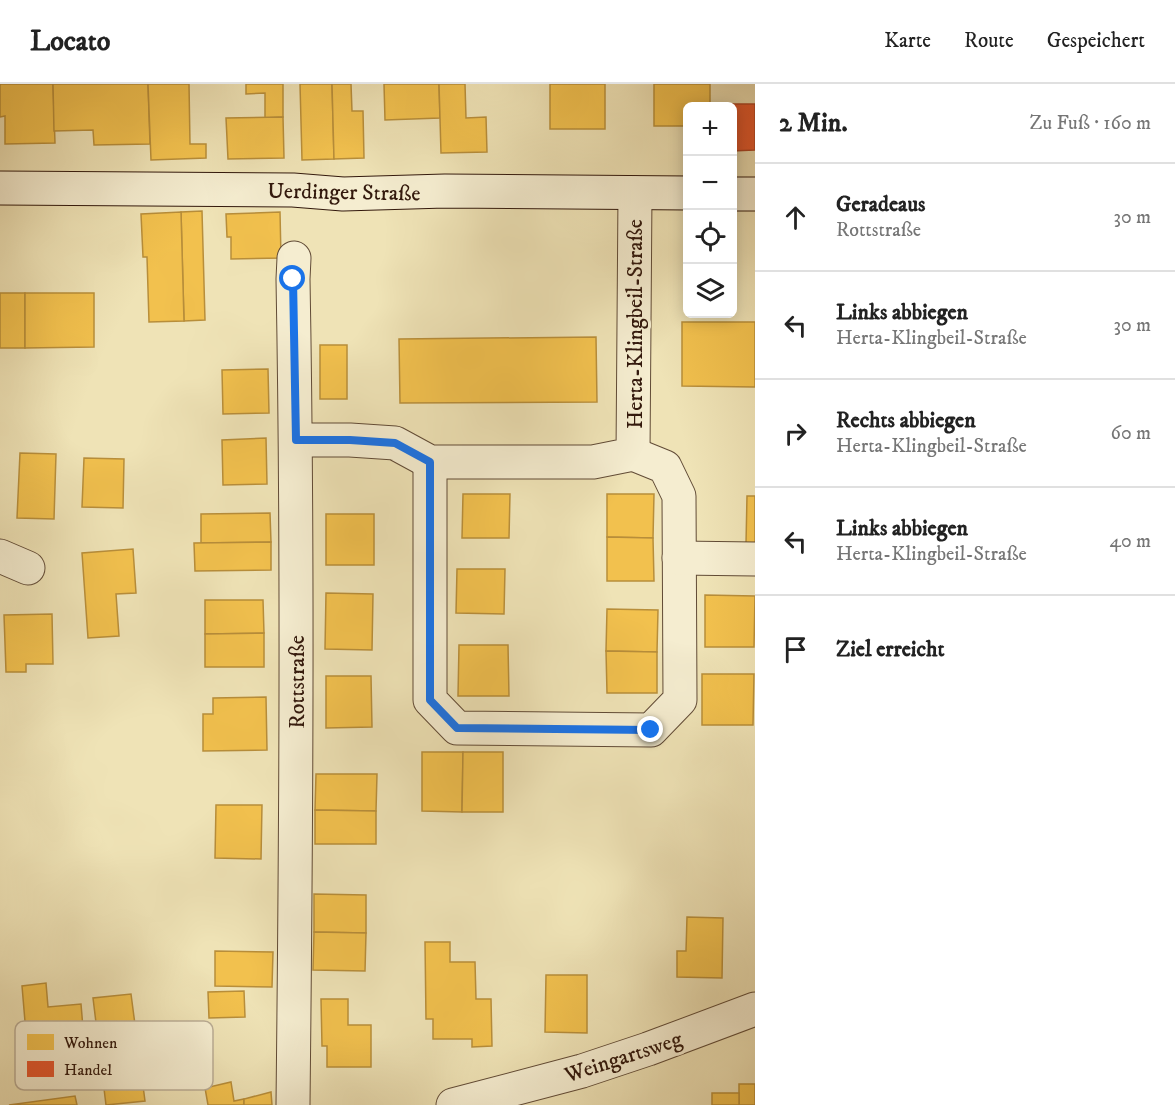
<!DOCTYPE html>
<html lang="de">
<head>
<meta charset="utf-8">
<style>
  :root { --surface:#fff; --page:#f2f2f2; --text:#222; --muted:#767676; --line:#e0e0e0 }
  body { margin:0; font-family:"IM FELL DW Pica",serif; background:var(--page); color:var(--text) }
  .controls { position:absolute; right:18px; top:18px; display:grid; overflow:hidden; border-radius:9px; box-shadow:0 3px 15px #0003 }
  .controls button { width:54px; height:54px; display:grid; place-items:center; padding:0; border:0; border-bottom:2px solid var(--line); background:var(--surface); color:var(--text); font:30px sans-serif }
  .stop { position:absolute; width:18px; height:18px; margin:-14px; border:4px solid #1a73e8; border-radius:50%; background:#fff }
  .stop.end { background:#1a73e8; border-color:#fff; box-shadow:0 2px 6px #0008 }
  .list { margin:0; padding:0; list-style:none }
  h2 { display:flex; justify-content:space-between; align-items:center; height:78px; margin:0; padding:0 24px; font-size:26px }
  h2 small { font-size:20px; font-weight:400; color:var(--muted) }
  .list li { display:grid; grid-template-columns:39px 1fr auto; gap:18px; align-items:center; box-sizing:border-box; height:108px; padding:0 24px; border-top:2px solid var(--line) }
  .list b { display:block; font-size:22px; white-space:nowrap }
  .list p { margin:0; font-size:20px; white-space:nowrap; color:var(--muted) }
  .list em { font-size:20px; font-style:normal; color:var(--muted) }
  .icon { flex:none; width:33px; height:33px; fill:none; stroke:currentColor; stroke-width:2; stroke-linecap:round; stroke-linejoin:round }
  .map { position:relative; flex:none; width:755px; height:1021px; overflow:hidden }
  header { display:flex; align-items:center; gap:36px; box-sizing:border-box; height:84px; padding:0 30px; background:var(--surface); border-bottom:2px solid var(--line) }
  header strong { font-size:28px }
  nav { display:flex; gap:33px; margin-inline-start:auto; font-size:21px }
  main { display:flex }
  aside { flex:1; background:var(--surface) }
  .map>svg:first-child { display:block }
  .homes { fill:#f2c14e; stroke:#b88e3a; stroke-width:1.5 }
  .shops { fill:#e4572e; stroke:#af4424; stroke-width:1.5 }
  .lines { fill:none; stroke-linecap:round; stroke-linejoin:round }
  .street-casing { stroke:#614b36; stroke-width:35 }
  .secondary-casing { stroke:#32180c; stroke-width:35 }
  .street { stroke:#f5edd0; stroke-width:33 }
  .secondary { stroke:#f5edd0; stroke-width:33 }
  .route { stroke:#1a73e8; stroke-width:8 }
  .labels { text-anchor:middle; stroke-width:6; stroke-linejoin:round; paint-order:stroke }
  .street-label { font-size:22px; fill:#32180c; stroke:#f5edd0 }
  .key { fill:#f5edd0; stroke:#baad95; stroke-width:1.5 }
  .key-label { font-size:16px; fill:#32180c }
</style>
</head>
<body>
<header>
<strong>Locato</strong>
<nav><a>Karte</a><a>Route</a><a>Gespeichert</a></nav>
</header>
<main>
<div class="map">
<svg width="755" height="1021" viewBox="0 0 755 1021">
  <rect width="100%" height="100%" fill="#efe3b6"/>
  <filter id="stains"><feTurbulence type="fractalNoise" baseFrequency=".00333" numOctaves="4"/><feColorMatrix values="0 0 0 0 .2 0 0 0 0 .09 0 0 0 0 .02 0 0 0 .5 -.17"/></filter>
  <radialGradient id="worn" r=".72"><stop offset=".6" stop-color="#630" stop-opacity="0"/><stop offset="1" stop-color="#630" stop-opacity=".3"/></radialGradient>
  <g class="homes">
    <path d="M 0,0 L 53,0 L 55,59 L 5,60 L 5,32 L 0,33 Z"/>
    <path d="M 53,0 L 148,0 L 150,60 L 94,61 L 93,46 L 54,47 Z"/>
    <path d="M 148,0 L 189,0 L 190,60 L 206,60 L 206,74 L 151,76 Z"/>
    <path d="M 246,0 L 283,0 L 283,33 L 265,34 L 265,9 L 246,10 Z"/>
    <path d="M 300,0 L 332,0 L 334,75 L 302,76 Z"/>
    <path d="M 332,0 L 351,0 L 352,27 L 363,27 L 364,74 L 334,75 Z"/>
    <path d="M 384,0 L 439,0 L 440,34 L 385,36 Z"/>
    <path d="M 439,0 L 465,0 L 466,34 L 486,33 L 487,68 L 441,69 Z"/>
    <rect x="550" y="0" width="55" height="45"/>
    <path d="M 654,0 L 710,0 L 710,22 L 688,22 L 688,42 L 654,42 Z"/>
    <path d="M 283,33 L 284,74 L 228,75 L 226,34 Z"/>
    <path d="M 202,127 L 205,236 L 184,237 L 181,128 Z"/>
    <path d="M 181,128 L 184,237 L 149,238 L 147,173 L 143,173 L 141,130 Z"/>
    <path d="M 280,128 L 281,174 L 231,175 L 231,153 L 227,153 L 226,130 Z"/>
    <rect x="0" y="209" width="25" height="55"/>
    <path d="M 25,209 L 94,209 L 94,263 L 25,264 Z"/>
    <path d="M 682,238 L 755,238 L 755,303 L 682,302 Z"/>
    <path d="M 596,253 L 597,318 L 400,319 L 399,255 Z"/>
    <rect x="320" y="261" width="27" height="54"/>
    <path d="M 268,285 L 269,329 L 223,330 L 222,286 Z"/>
    <path d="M 266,354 L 267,400 L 223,401 L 222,356 Z"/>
    <path d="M 20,369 L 56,370 L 54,435 L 17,434 Z"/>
    <path d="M 84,374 L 124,375 L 123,424 L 82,423 Z"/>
    <path d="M 463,410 L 510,410 L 509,454 L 462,454 Z"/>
    <path d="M 607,410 L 654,410 L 653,454 L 607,453 Z"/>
    <path d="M 747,412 L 755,412 L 755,460 L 746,460 Z"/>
    <path d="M 270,429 L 271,458 L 201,459 L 201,430 Z"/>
    <rect x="326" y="430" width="48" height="51"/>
    <path d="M 607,453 L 653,454 L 654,497 L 607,497 Z"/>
    <path d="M 271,458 L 271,486 L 195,487 L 194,459 Z"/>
    <path d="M 133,465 L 136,509 L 116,510 L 119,552 L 88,554 L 82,469 Z"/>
    <path d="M 457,485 L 505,485 L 504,530 L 456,529 Z"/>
    <path d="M 326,509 L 373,510 L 372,566 L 325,565 Z"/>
    <path d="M 705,511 L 755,512 L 754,563 L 705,563 Z"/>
    <path d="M 205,516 L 263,516 L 264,549 L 205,550 Z"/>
    <path d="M 607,525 L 658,526 L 657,568 L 606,567 Z"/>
    <path d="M 52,530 L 53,580 L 26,580 L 26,588 L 6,588 L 4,531 Z"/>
    <path d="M 264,549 L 264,583 L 205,583 L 205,550 Z"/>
    <path d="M 459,561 L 508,561 L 509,612 L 458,612 Z"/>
    <path d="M 606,567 L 657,568 L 657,609 L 607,609 Z"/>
    <path d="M 702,590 L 754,590 L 753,641 L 702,641 Z"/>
    <path d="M 326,592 L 371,592 L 372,643 L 326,644 Z"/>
    <path d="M 266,613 L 267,666 L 203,667 L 203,630 L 213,630 L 213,614 Z"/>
    <path d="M 422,668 L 463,668 L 462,728 L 422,727 Z"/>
    <path d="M 463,668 L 503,668 L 503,728 L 462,728 Z"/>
    <path d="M 316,690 L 377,690 L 376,727 L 315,726 Z"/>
    <path d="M 216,721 L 262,721 L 261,775 L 215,774 Z"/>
    <path d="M 315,726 L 376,727 L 376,760 L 315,760 Z"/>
    <path d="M 314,810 L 366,811 L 366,849 L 314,848 Z"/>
    <path d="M 687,833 L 723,834 L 722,894 L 677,893 L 677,867 L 686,867 Z"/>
    <path d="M 314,848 L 366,849 L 365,887 L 313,886 Z"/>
    <path d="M 425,858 L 450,858 L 450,878 L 475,878 L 476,915 L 491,915 L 492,962 L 472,963 L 472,955 L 433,955 L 433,935 L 426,935 Z"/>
    <path d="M 215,867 L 273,868 L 272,903 L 215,902 Z"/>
    <path d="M 546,891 L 587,891 L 587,949 L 545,948 Z"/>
    <path d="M 46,899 L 48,923 L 81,920 L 85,968 L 28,973 L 22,902 Z"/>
    <path d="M 244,907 L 245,933 L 209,934 L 208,908 Z"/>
    <path d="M 131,910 L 145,1017 L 106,1021 L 93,914 Z"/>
    <path d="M 321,915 L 348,915 L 348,941 L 371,941 L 371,983 L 327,983 L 327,962 L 322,962 Z"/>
    <path d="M 231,998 L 234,1017 L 244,1015 L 244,1021 L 208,1021 L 205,1004 Z"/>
    <rect x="739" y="1000" width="16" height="21"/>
    <path d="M 271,1008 L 272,1021 L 244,1021 L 244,1015 Z"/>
    <rect x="712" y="1009" width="27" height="12"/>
    <path d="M 75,1012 L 77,1021 L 9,1021 Z"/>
  </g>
  <path class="shops" d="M 710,20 L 755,20 L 755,66 L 732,67 L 732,22 L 710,22 Z"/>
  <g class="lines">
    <defs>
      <g id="street">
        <path d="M 296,356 L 350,356 L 395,359 L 430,378 L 593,378 L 633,370 L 635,109"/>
        <path d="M 430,378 L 430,616 L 457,644 L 651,646 L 680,616 L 679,412 L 665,383 L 633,370"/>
        <path d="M 0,472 L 28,484"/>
        <path d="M 679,474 L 755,475"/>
        <path d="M 293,1021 C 296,746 298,470 293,195 L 294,174"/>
        <path d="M 453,1021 L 582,987 L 648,965 L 755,925"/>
      </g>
      <g id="secondary">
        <path d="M 0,104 L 293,106 L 343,110 L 445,107 L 688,109"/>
        <path d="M 732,110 L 755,110"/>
      </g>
    </defs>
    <use href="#street" class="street-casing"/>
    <use href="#secondary" class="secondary-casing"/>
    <use href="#street" class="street"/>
    <use href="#secondary" class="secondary"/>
  </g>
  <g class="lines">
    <path class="route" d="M 293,195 L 296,356 L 350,356 L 395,359 L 430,378 L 430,616 L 457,644 L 651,646"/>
  </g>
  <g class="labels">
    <g class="street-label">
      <text transform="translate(344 107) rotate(1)" y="8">Uerdinger Straße</text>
      <text transform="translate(634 240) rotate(-90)" y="8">Herta-Klingbeil-Straße</text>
      <text transform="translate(296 598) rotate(-90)" y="8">Rottstraße</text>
      <text transform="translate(623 972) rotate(-18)" y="8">Weingartsweg</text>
    </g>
  </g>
  <rect x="15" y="937" width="198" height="69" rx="9" class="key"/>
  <rect x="27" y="950" width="27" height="16" fill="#f2c14e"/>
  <rect x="27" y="977" width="27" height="16" fill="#e4572e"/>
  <g class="key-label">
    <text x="64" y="964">Wohnen</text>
    <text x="64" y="991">Handel</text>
  </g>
  <rect width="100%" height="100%" filter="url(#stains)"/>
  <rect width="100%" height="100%" fill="url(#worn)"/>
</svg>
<div class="controls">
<button>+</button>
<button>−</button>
<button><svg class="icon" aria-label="locate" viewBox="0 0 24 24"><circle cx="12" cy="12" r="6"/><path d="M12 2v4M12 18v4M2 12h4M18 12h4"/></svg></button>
<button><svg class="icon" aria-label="layers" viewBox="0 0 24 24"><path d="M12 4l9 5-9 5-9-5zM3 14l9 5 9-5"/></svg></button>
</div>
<div class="stop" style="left:293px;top:195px"></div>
<div class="stop end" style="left:651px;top:646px"></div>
</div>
<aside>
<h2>2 Min.<small>Zu Fuß · 160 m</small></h2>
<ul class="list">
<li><svg class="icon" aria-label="ahead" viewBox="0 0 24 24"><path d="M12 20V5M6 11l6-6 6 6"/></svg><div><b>Geradeaus</b><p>Rottstraße</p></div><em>30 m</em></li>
<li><svg class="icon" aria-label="left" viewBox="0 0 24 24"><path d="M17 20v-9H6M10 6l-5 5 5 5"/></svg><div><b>Links abbiegen</b><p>Herta-Klingbeil-Straße</p></div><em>30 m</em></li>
<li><svg class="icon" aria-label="right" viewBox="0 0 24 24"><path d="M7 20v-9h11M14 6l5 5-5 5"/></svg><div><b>Rechts abbiegen</b><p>Herta-Klingbeil-Straße</p></div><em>60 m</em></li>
<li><svg class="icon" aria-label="left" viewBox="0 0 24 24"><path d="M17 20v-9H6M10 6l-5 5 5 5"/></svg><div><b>Links abbiegen</b><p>Herta-Klingbeil-Straße</p></div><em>40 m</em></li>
<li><svg class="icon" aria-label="arrive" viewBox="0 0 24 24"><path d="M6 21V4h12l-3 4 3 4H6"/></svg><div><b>Ziel erreicht</b></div></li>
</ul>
</aside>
</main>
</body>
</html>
